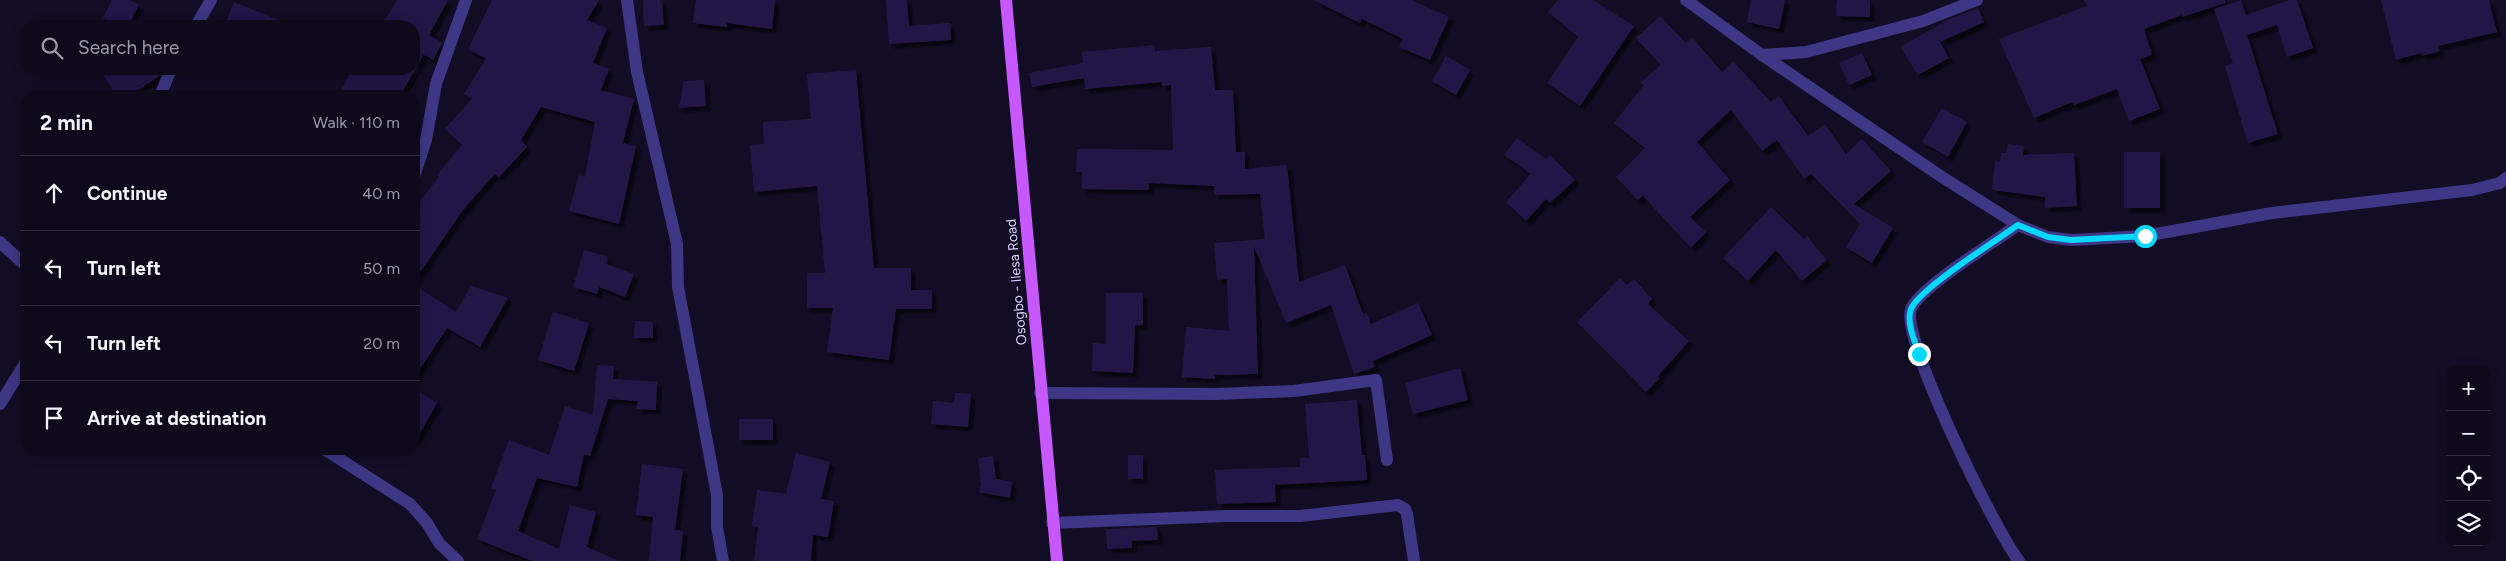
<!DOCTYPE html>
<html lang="en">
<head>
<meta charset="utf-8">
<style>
  :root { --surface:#0e0a1b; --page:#1c1828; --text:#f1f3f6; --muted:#9b9aa3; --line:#2e2b3a }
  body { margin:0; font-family:Figtree,sans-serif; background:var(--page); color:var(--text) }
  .controls { position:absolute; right:15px; bottom:15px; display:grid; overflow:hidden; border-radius:10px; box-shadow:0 2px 12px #0003 }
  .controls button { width:45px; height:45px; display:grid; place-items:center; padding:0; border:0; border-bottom:1px solid var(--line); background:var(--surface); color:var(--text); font:25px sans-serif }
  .stop { position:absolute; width:15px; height:15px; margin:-11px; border:4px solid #00d9fc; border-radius:50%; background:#fff }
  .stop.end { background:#00d9fc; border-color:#fff; box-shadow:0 1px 5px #0008 }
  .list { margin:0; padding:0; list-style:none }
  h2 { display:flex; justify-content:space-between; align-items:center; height:65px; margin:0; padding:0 20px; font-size:21px }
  h2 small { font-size:16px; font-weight:400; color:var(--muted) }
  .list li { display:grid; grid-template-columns:32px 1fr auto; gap:15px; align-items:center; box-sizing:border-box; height:75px; padding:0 20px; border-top:1px solid var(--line) }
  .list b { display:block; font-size:19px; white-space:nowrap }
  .list em { font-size:16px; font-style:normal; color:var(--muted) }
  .icon { flex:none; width:28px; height:28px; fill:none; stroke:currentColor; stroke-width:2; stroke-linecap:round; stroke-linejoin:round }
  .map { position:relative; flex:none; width:2506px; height:561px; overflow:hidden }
  .search { position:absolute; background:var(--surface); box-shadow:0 2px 12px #0003; left:20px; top:20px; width:400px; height:55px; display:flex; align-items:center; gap:12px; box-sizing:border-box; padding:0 18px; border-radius:20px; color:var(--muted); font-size:19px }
  .panel { position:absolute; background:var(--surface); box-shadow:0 2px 12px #0003; left:20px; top:90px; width:400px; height:365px; border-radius:20px }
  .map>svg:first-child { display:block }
  .building { fill:#241946; filter:url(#shadow) }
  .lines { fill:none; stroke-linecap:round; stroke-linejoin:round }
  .minor { stroke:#3d3785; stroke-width:12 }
  .major { stroke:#c758ff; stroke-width:12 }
  .route { stroke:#00d9fc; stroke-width:6 }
  .labels { text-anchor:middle; stroke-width:4.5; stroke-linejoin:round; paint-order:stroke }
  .street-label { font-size:14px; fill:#d8d1ff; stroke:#120d24 }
</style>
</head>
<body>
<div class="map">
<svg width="2506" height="561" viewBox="0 0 2506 561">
  <defs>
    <filter id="shadow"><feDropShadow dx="4.5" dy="4.5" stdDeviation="1" flood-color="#0009"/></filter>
  </defs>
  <rect width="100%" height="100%" fill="#120d24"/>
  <g class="building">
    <path d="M 112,0 L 130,0 L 139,5 L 128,26 L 118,26 L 103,18 Z"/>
    <path d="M 397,0 L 448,0 L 429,35 L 442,43 L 433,60 L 424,54 L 400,96 L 338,96 L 353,69 L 414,69 L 414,26 L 382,26 Z"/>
    <path d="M 492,0 L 599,0 L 587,20 L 607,28 L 593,63 L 609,69 L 601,90 L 634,99 L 623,143 L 636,146 L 619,224 L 569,211 L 579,175 L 585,177 L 595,122 L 541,107 L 521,140 L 527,147 L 499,177 L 495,174 L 463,210 L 414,281 L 414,231 L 421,221 L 414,215 L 414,209 L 439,177 L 437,175 L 462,145 L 445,129 L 472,99 L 464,94 L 486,59 L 468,49 Z"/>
    <path d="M 643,0 L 662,0 L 664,25 L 644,26 Z"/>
    <path d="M 696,0 L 775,0 L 772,29 L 727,23 L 727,27 L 693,23 Z"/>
    <path d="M 886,0 L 907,0 L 909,26 L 950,23 L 951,40 L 889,44 Z"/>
    <path d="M 1314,0 L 1411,0 L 1449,17 L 1430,60 L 1399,47 L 1403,39 L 1362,19 L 1360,23 Z"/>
    <path d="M 1558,0 L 1593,0 L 1634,26 L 1580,106 L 1547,83 L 1578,37 L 1548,12 Z"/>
    <path d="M 1751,0 L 1785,0 L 1779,29 L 1747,22 Z"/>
    <path d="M 1837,0 L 1870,0 L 1870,17 L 1836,16 Z"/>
    <path d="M 2084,0 L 2225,0 L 2225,3 L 2182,17 L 2182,15 L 2144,29 L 2152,55 L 2140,59 L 2160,109 L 2129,121 L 2117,89 L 2074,105 L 2072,102 L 2034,118 L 1999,39 L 2087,6 Z"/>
    <path d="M 2241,0 L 2246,15 L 2289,0 L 2297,0 L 2313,48 L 2287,57 L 2277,25 L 2247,35 L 2278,134 L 2248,143 L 2225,66 L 2233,63 L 2214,9 Z"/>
    <path d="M 2381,0 L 2489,0 L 2497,32 L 2438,46 L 2440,51 L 2422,56 L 2421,53 L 2396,60 Z"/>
    <path d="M 234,2 L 293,26 L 224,26 Z"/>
    <path d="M 1978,8 L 1984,22 L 1940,42 L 1949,58 L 1918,75 L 1900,47 L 1950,19 Z"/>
    <path d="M 1660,16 L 1686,43 L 1692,37 L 1722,72 L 1733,61 L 1771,102 L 1779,96 L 1808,136 L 1825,124 L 1846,154 L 1862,139 L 1891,171 L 1854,204 L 1893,228 L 1872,263 L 1846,247 L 1860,224 L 1811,174 L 1804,179 L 1777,140 L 1762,151 L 1731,110 L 1697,142 L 1730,180 L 1690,217 L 1706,232 L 1691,248 L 1643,196 L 1638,200 L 1616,177 L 1645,148 L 1614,123 L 1644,85 L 1641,82 L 1661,65 L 1636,38 Z"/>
    <path d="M 1154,45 L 1155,51 L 1211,47 L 1215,90 L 1233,90 L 1236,152 L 1245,152 L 1245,169 L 1287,165 L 1299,282 L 1345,265 L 1363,314 L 1367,313 L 1371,324 L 1418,303 L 1432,335 L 1373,361 L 1375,367 L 1354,374 L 1331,305 L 1286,323 L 1254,246 L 1258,374 L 1215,375 L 1215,379 L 1182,377 L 1186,327 L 1229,331 L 1227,279 L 1217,280 L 1214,243 L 1265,239 L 1260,194 L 1214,195 L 1214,186 L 1149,183 L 1149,190 L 1082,189 L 1082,172 L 1076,172 L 1077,149 L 1173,150 L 1171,85 L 1162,86 L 1162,82 L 1085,89 L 1084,78 L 1032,87 L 1029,73 L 1083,63 L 1082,52 Z"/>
    <path d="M 1862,53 L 1872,75 L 1849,85 L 1839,63 Z"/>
    <path d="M 1446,56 L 1470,70 L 1456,95 L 1432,81 Z"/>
    <path d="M 99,69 L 162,69 L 159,76 L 129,96 L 117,96 Z"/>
    <path d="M 856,70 L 874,268 L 911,268 L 911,290 L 932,290 L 932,309 L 896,309 L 889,360 L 827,352 L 833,308 L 807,308 L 807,273 L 825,273 L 817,186 L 754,192 L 750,145 L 764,144 L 763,122 L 811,119 L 807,74 Z"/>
    <path d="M 704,80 L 706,106 L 679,108 L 684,81 Z"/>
    <path d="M 1942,108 L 1967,122 L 1948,157 L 1922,142 Z"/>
    <path d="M 1517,138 L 1546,159 L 1550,155 L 1575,180 L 1550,203 L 1546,199 L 1526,221 L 1506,202 L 1531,174 L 1504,155 Z"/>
    <path d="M 2008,144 L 2024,146 L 2023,155 L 2074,153 L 2077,206 L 2045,208 L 2045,197 L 1992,190 L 1995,161 L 2000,162 L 2001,153 L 2006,153 Z"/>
    <rect x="2124" y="152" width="36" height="56"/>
    <path d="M 1771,207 L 1804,239 L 1807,236 L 1827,260 L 1802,281 L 1776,250 L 1748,281 L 1723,258 Z"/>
    <path d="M 584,250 L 608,257 L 606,264 L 634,274 L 625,297 L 599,287 L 597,294 L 573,287 Z"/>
    <path d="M 1620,278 L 1627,285 L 1634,279 L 1652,299 L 1648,304 L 1689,341 L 1658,376 L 1660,378 L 1646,392 L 1577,322 Z"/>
    <path d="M 414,285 L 456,312 L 471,286 L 508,298 L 480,347 L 447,328 L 414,378 Z"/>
    <path d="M 1106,293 L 1143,293 L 1143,325 L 1135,325 L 1133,373 L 1092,371 L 1093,343 L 1106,344 Z"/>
    <path d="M 553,312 L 589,323 L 574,371 L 538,360 Z"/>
    <path d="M 635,321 L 653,322 L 653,338 L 634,338 Z"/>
    <path d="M 597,365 L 614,366 L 613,379 L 657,382 L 656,410 L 636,409 L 638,401 L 608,399 L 590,456 L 584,454 L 577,487 L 537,478 L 518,531 L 559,549 L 570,505 L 596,512 L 587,547 L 619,561 L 532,561 L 477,539 L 496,490 L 491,488 L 509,440 L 549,455 L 565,406 L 593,415 Z"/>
    <path d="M 1460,368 L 1468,400 L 1413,414 L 1405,383 Z"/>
    <path d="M 414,389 L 437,403 L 414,444 Z"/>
    <path d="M 955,393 L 971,394 L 968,427 L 931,424 L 933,401 L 954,403 Z"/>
    <path d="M 1357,400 L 1362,455 L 1365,455 L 1367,480 L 1275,485 L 1276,502 L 1217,504 L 1215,470 L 1300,467 L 1300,458 L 1309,458 L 1305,404 Z"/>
    <rect x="739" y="419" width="34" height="21"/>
    <path d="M 796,453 L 830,462 L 821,499 L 834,501 L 828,537 L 813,535 L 811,561 L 754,561 L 758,527 L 752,526 L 757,490 L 786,494 Z"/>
    <rect x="1128" y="455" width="15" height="24"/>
    <path d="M 993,456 L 996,479 L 1012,482 L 1010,498 L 979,492 L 981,484 L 978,458 Z"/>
    <path d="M 642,464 L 683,469 L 675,530 L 683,531 L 680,561 L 649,561 L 653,517 L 636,515 Z"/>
    <path d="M 1157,527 L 1158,540 L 1132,541 L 1132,548 L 1107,549 L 1106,529 Z"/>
  </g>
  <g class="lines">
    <g class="minor">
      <path d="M 627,0 L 637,72 L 677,244 L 678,287 L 717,495 L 717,527 L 723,561"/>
      <path d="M 1686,0 L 1762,55 L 1942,177 L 2018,225 L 2048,237 L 2071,240 L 2145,236 L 2272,213 L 2472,190 L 2500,183 L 2506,178"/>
      <path d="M 196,26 L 211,0"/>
      <path d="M 1762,55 L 1806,52 L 1923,21 L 1977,0"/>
      <path d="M 160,96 L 171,69"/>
      <path d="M 414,177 L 426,140 L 436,84 L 466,0"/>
      <path d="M 2018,225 C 1997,240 1919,288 1911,309 C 1900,338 1996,532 2019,561"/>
      <path d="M 0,242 L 26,266"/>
      <path d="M 1040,393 L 1217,394 L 1294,391 L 1376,380 L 1387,460"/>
      <path d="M 0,404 L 26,362"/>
      <path d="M 324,449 L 410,504 L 427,523 L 439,543 L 458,561"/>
      <path d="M 1052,523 L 1227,516 L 1300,516 L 1398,505 L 1405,509 L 1407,514 L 1414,561"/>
    </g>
    <path class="major" d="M 1006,0 L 1057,561"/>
  </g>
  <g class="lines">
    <path class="route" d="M 1919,354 C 1915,341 1906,323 1911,309 C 1919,289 1997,240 2018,225 L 2048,237 L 2071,240 L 2145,236"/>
  </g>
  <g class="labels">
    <g class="street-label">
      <text transform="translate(1016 282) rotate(-95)" y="5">Osogbo - Ilesa Road</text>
    </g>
  </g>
</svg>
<div class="controls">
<button>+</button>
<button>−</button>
<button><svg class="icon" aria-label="locate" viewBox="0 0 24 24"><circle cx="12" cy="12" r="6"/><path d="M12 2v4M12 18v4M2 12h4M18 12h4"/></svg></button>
<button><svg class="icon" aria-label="layers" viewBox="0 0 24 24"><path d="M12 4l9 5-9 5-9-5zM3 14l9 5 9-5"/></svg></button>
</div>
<div class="stop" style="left:2145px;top:236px"></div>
<div class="stop end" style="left:1919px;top:354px"></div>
<div class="search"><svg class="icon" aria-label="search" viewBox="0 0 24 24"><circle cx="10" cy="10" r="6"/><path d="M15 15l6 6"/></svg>Search here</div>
<section class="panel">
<h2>2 min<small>Walk · 110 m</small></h2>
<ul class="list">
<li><svg class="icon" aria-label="ahead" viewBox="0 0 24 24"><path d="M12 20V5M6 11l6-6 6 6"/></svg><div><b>Continue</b></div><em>40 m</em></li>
<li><svg class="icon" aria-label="left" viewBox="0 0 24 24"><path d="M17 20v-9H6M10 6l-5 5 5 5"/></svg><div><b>Turn left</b></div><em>50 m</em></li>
<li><svg class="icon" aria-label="left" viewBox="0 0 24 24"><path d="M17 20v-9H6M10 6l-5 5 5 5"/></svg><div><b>Turn left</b></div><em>20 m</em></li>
<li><svg class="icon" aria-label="arrive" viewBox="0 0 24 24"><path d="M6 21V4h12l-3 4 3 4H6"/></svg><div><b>Arrive at destination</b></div></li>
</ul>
</section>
</div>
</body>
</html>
